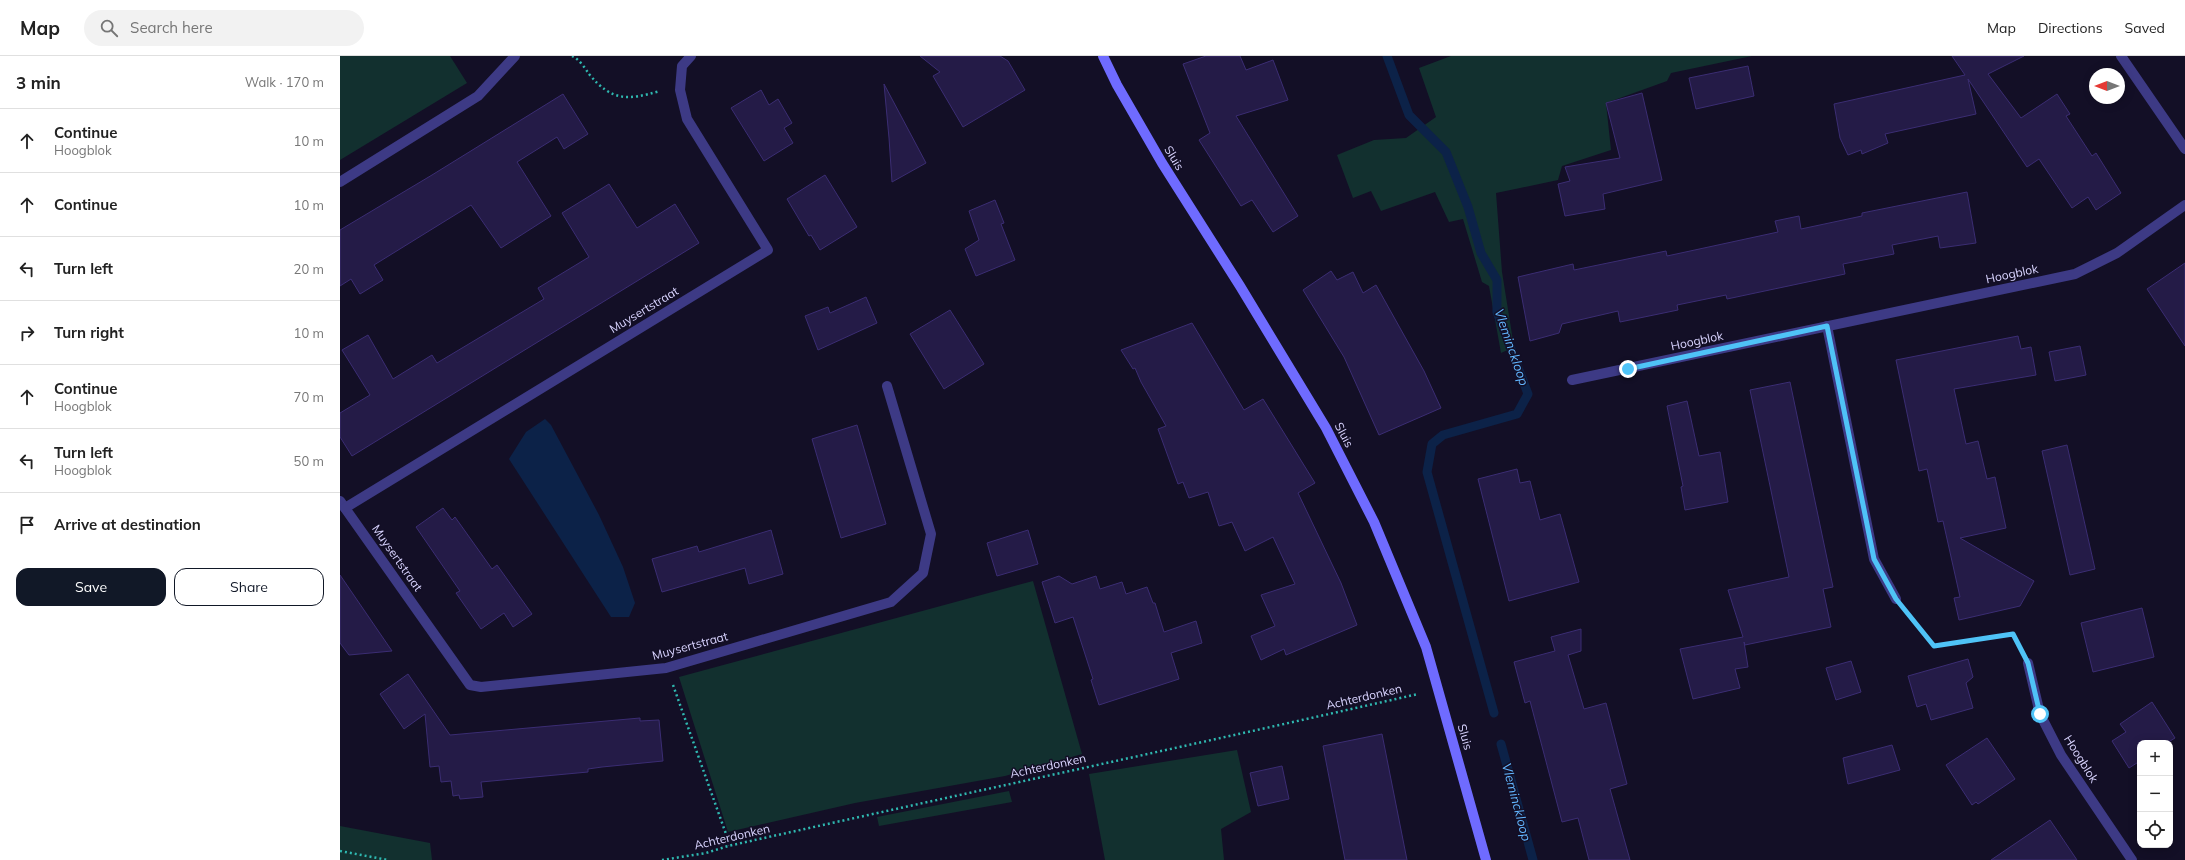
<!DOCTYPE html>
<html lang="en">
<head>
<meta charset="utf-8">
<style>
  :root { --surface:#fff; --page:#f2f2f2; --text:#222; --muted:#767676; --line:#e0e0e0; --accent:#111827 }
  body { margin:0; font-family:Mulish,sans-serif; background:var(--page); color:var(--text) }
  .controls { position:absolute; right:12px; bottom:12px; display:grid; overflow:hidden; border-radius:8px; box-shadow:0 2px 10px #0003 }
  .controls button { width:36px; height:36px; display:grid; place-items:center; padding:0; border:0; border-bottom:1px solid var(--line); background:var(--surface); color:var(--text); font:20px sans-serif }
  .compass { position:absolute; left:1749px; top:12px; width:36px; height:36px; border-radius:50%; background:var(--surface); box-shadow:0 2px 10px #0003; rotate:270deg }
  .stop { position:absolute; width:12px; height:12px; margin:-9px; border:3px solid #4fc3f7; border-radius:50%; background:#fff }
  .stop.end { background:#4fc3f7; border-color:#fff; box-shadow:0 1px 4px #0008 }
  .list { margin:0; padding:0; list-style:none }
  h2 { display:flex; justify-content:space-between; align-items:center; height:52px; margin:0; padding:0 16px; font-size:17px }
  h2 small { font-size:13px; font-weight:400; color:var(--muted) }
  .list li { display:grid; grid-template-columns:26px 1fr auto; gap:12px; align-items:center; box-sizing:border-box; height:64px; padding:0 16px; border-top:1px solid var(--line) }
  .list b { display:block; font-size:15px; white-space:nowrap }
  .list p { margin:0; font-size:13px; white-space:nowrap; color:var(--muted) }
  .list em { font-size:13px; font-style:normal; color:var(--muted) }
  .actions { display:flex; gap:8px; padding:12px 16px }
  .actions a { flex:1; padding:9px 0; border:1px solid var(--accent); border-radius:12px; text-align:center; font-size:14px; color:var(--accent) }
  .actions .main { background:var(--accent); color:#fff }
  .icon { flex:none; width:22px; height:22px; fill:none; stroke:currentColor; stroke-width:2; stroke-linecap:round; stroke-linejoin:round }
  .map { position:relative; flex:none; width:1845px; height:804px; overflow:hidden }
  header { display:flex; align-items:center; gap:24px; box-sizing:border-box; height:56px; padding:0 20px; background:var(--surface); border-bottom:1px solid var(--line) }
  header strong { font-size:19px }
  nav { display:flex; gap:22px; margin-inline-start:auto; font-size:14px }
  .search { width:280px; height:36px; background:var(--page); display:flex; align-items:center; gap:10px; box-sizing:border-box; padding:0 14px; border-radius:22px; color:var(--muted); font-size:15px }
  main { display:flex }
  aside { flex:1; background:var(--surface) }
  .map>svg:first-child { display:block }
  .green { fill:#12302f }
  .water { fill:#0c2248 }
  .lines { fill:none; stroke-linecap:round; stroke-linejoin:round }
  .stream { stroke:#0c2248; stroke-width:9 }
  .building { fill:#241b47; stroke:#3b2d73 }
  .path { stroke:#2fb8b0; stroke-width:2.5; stroke-dasharray:2 3; stroke-linecap:butt }
  .street { stroke:#3d3a85; stroke-width:10 }
  .secondary { stroke:#6f6bff; stroke-width:10 }
  .route { stroke:#4fc3f7; stroke-width:5 }
  .labels { text-anchor:middle; stroke-width:3; stroke-linejoin:round; paint-order:stroke }
  .street-label { font-size:12px; fill:#d9d4ff; stroke:#130f26 }
  .water-label { font-size:13px; font-style:italic; fill:#62b6ff; stroke:#130f26 }
</style>
</head>
<body>
<header>
<strong>Map</strong>
<div class="search"><svg class="icon" aria-label="search" viewBox="0 0 24 24"><circle cx="10" cy="10" r="6"/><path d="M15 15l6 6"/></svg>Search here</div>
<nav><a>Map</a><a>Directions</a><a>Saved</a></nav>
</header>
<main>
<aside>
<h2>3 min<small>Walk · 170 m</small></h2>
<ul class="list">
<li><svg class="icon" aria-label="ahead" viewBox="0 0 24 24"><path d="M12 20V5M6 11l6-6 6 6"/></svg><div><b>Continue</b><p>Hoogblok</p></div><em>10 m</em></li>
<li><svg class="icon" aria-label="ahead" viewBox="0 0 24 24"><path d="M12 20V5M6 11l6-6 6 6"/></svg><div><b>Continue</b></div><em>10 m</em></li>
<li><svg class="icon" aria-label="left" viewBox="0 0 24 24"><path d="M17 20v-9H6M10 6l-5 5 5 5"/></svg><div><b>Turn left</b></div><em>20 m</em></li>
<li><svg class="icon" aria-label="right" viewBox="0 0 24 24"><path d="M7 20v-9h11M14 6l5 5-5 5"/></svg><div><b>Turn right</b></div><em>10 m</em></li>
<li><svg class="icon" aria-label="ahead" viewBox="0 0 24 24"><path d="M12 20V5M6 11l6-6 6 6"/></svg><div><b>Continue</b><p>Hoogblok</p></div><em>70 m</em></li>
<li><svg class="icon" aria-label="left" viewBox="0 0 24 24"><path d="M17 20v-9H6M10 6l-5 5 5 5"/></svg><div><b>Turn left</b><p>Hoogblok</p></div><em>50 m</em></li>
<li><svg class="icon" aria-label="arrive" viewBox="0 0 24 24"><path d="M6 21V4h12l-3 4 3 4H6"/></svg><div><b>Arrive at destination</b></div></li>
</ul>
<div class="actions"><a class="main">Save</a><a>Share</a></div>
</aside>
<div class="map">
<svg width="1845" height="804" viewBox="0 0 1845 804">
  <rect width="100%" height="100%" fill="#130f26"/>
  <g class="green">
    <path d="M 0,0 L 110,0 L 127,27 L 0,104 Z"/>
    <path d="M 1111,0 L 1412,0 L 1331,17 L 1327,25 L 1266,47 L 1271,94 L 1222,110 L 1218,124 L 1156,137 L 1162,216 L 1174,291 L 1161,297 L 1149,230 L 1142,226 L 1123,163 L 1109,166 L 1095,136 L 1041,155 L 1031,135 L 1013,142 L 997,99 L 1034,84 L 1066,82 L 1096,61 L 1079,12 Z"/>
    <path d="M 693,525 L 742,698 L 665,720 L 515,747 L 388,776 L 339,621 Z"/>
    <path d="M 897,694 L 911,756 L 881,773 L 884,804 L 765,804 L 749,718 Z"/>
    <path d="M 669,735 L 672,746 L 539,770 L 537,761 Z"/>
    <path d="M 0,770 L 90,787 L 92,804 L 0,804 Z"/>
  </g>
  <path class="water" d="M 205,363 L 211,369 L 259,459 L 283,511 L 295,547 L 289,561 L 271,561 L 169,403 L 186,376 Z"/>
  <g class="lines">
    <g class="stream">
      <path d="M 1047,0 L 1069,59 L 1106,96 L 1128,151 L 1141,197 L 1157,224 L 1157,256 L 1188,338 L 1177,358 L 1103,379 L 1092,388 L 1087,416 L 1154,657"/>
      <path d="M 1161,688 L 1193,804"/>
    </g>
  </g>
  <g class="building">
    <path d="M 580,0 L 660,0 L 668,5 L 685,34 L 623,71 L 593,20 L 600,16 Z"/>
    <path d="M 866,0 L 900,0 L 906,14 L 933,4 L 948,44 L 896,60 L 958,160 L 933,176 L 912,144 L 901,150 L 859,84 L 870,77 L 843,8 Z"/>
    <path d="M 1612,0 L 1684,0 L 1648,18 L 1681,62 L 1717,38 L 1730,58 L 1726,60 L 1752,100 L 1756,97 L 1781,137 L 1756,154 L 1748,141 L 1732,152 L 1699,103 L 1687,111 L 1628,23 L 1636,58 L 1545,78 L 1548,87 L 1522,98 L 1521,94 L 1508,99 L 1500,82 L 1494,48 L 1625,19 Z"/>
    <path d="M 1408,10 L 1414,40 L 1356,53 L 1349,22 Z"/>
    <path d="M 544,28 L 586,107 L 552,126 L 549,82 Z"/>
    <path d="M 421,34 L 429,49 L 438,43 L 452,67 L 444,72 L 453,87 L 424,105 L 391,52 Z"/>
    <path d="M 1302,37 L 1322,124 L 1263,138 L 1265,153 L 1225,160 L 1218,128 L 1230,125 L 1225,111 L 1280,102 L 1266,47 Z"/>
    <path d="M 223,38 L 248,78 L 224,93 L 217,81 L 177,106 L 211,160 L 161,192 L 131,149 L 34,209 L 43,224 L 20,238 L 11,223 L 0,230 L 0,174 L 92,119 Z"/>
    <path d="M 485,119 L 517,171 L 480,194 L 471,179 L 469,180 L 447,143 Z"/>
    <path d="M 269,128 L 297,172 L 335,148 L 359,187 L 12,400 L 0,381 L 0,357 L 30,339 L 2,294 L 28,279 L 53,323 L 92,299 L 97,307 L 204,243 L 198,232 L 249,201 L 222,157 Z"/>
    <path d="M 1627,136 L 1636,187 L 1600,192 L 1598,180 L 1552,189 L 1554,198 L 1503,208 L 1505,218 L 1387,243 L 1386,239 L 1337,249 L 1338,254 L 1280,266 L 1278,255 L 1222,268 L 1219,277 L 1190,285 L 1178,221 L 1233,208 L 1234,214 L 1326,195 L 1327,200 L 1438,176 L 1435,165 L 1459,160 L 1461,173 L 1522,160 L 1522,157 Z"/>
    <path d="M 655,144 L 664,167 L 661,168 L 675,204 L 636,220 L 625,193 L 639,184 L 629,155 Z"/>
    <path d="M 1845,207 L 1845,290 L 1807,233 Z"/>
    <path d="M 991,215 L 997,224 L 1013,216 L 1023,237 L 1036,229 L 1084,315 L 1101,352 L 1039,379 L 1004,301 L 963,234 Z"/>
    <path d="M 526,241 L 537,267 L 478,294 L 465,260 L 488,251 L 490,257 Z"/>
    <path d="M 610,254 L 644,308 L 604,333 L 570,278 Z"/>
    <path d="M 852,267 L 904,354 L 923,343 L 975,427 L 958,437 L 1001,527 L 1017,569 L 946,599 L 944,593 L 921,604 L 911,580 L 935,570 L 921,539 L 955,528 L 933,481 L 905,495 L 892,466 L 879,470 L 868,436 L 849,442 L 843,426 L 838,428 L 818,373 L 826,370 L 801,326 L 795,312 L 793,313 L 781,294 Z"/>
    <path d="M 1678,280 L 1681,293 L 1691,291 L 1696,319 L 1614,333 L 1626,388 L 1638,385 L 1647,423 L 1655,421 L 1666,472 L 1620,482 L 1694,525 L 1680,550 L 1619,564 L 1614,542 L 1620,541 L 1603,465 L 1598,466 L 1587,413 L 1579,415 L 1556,304 Z"/>
    <path d="M 1740,290 L 1746,319 L 1715,325 L 1709,296 Z"/>
    <path d="M 1450,326 L 1493,531 L 1483,533 L 1491,571 L 1405,589 L 1404,586 L 1408,611 L 1395,613 L 1400,632 L 1353,643 L 1340,593 L 1403,581 L 1388,534 L 1449,521 L 1410,334 Z"/>
    <path d="M 1347,345 L 1359,400 L 1380,396 L 1388,446 L 1345,454 L 1341,431 L 1343,430 L 1327,350 Z"/>
    <path d="M 517,369 L 546,468 L 501,482 L 472,383 Z"/>
    <path d="M 1727,389 L 1755,513 L 1730,519 L 1702,395 Z"/>
    <path d="M 1177,413 L 1180,427 L 1190,425 L 1200,464 L 1220,458 L 1239,526 L 1169,545 L 1138,423 Z"/>
    <path d="M 103,452 L 112,464 L 115,461 L 152,513 L 157,509 L 192,558 L 173,571 L 164,557 L 141,573 L 116,537 L 120,535 L 76,471 Z"/>
    <path d="M 431,474 L 443,518 L 409,528 L 405,512 L 322,536 L 312,503 L 357,490 L 359,496 Z"/>
    <path d="M 688,474 L 698,508 L 657,520 L 647,487 Z"/>
    <path d="M 0,519 L 52,595 L 9,599 L 0,587 Z"/>
    <path d="M 719,520 L 732,528 L 756,520 L 760,533 L 782,526 L 786,538 L 807,531 L 813,547 L 815,547 L 824,576 L 856,565 L 862,587 L 831,597 L 839,623 L 759,649 L 751,624 L 753,623 L 733,561 L 715,567 L 702,526 Z"/>
    <path d="M 1802,552 L 1814,601 L 1753,616 L 1741,567 Z"/>
    <path d="M 1241,573 L 1241,595 L 1228,599 L 1244,653 L 1266,647 L 1287,728 L 1270,733 L 1290,804 L 1249,804 L 1238,762 L 1222,766 L 1190,645 L 1185,647 L 1174,606 L 1215,595 L 1211,581 Z"/>
    <path d="M 1628,603 L 1633,621 L 1626,627 L 1633,652 L 1591,664 L 1586,648 L 1577,651 L 1568,620 Z"/>
    <path d="M 1511,605 L 1521,636 L 1496,644 L 1486,612 Z"/>
    <path d="M 68,618 L 110,679 L 300,662 L 300,665 L 319,664 L 323,705 L 262,711 L 248,713 L 248,716 L 141,726 L 143,741 L 120,743 L 119,739 L 113,740 L 111,725 L 101,726 L 99,710 L 90,711 L 85,658 L 64,673 L 40,638 Z"/>
    <path d="M 1812,646 L 1835,682 L 1827,687 L 1800,687 L 1800,705 L 1789,712 L 1772,685 L 1786,676 L 1780,668 Z"/>
    <path d="M 1042,678 L 1067,804 L 1005,804 L 983,690 Z"/>
    <path d="M 1647,682 L 1675,723 L 1638,748 L 1636,746 L 1632,749 L 1606,709 Z"/>
    <path d="M 1552,689 L 1560,714 L 1508,728 L 1503,702 Z"/>
    <path d="M 942,710 L 949,743 L 918,750 L 910,717 Z"/>
    <path d="M 1710,764 L 1737,804 L 1651,804 Z"/>
  </g>
  <g class="lines">
    <g class="path">
      <path d="M 232,0 C 239,3 245,12 249,18 C 272,46 288,44 320,35"/>
      <path d="M 1568,559 L 1594,590 L 1673,578 L 1679,589"/>
      <path d="M 333,629 L 386,778 L 388,790"/>
      <path d="M 0,795 L 48,804"/>
      <path d="M 322,804 L 366,797 L 388,790 C 617,739 848,690 1078,638"/>
    </g>
    <g class="street">
      <path d="M 1781,0 L 1845,93"/>
      <path d="M 0,126 L 138,40 L 175,0"/>
      <path d="M 1487,270 L 1534,503 L 1556,543"/>
      <path d="M 1232,324 L 1735,218 L 1777,197 L 1845,149"/>
      <path d="M 0,445 L 130,629 L 141,631 L 326,612 L 551,546 L 583,517 L 591,478 L 547,330"/>
      <path d="M 5,452 L 428,194 L 347,63 L 340,34 L 342,10 L 351,0"/>
      <path d="M 1688,607 L 1700,658 L 1721,699 L 1792,804"/>
    </g>
    <path class="secondary" d="M 763,0 L 777,29 L 822,107 L 900,230 L 986,372 L 1034,466 L 1086,591 L 1146,804"/>
  </g>
  <g class="lines">
    <path class="route" d="M 1288,313 L 1487,270 L 1534,503 L 1556,543 L 1594,590 L 1673,578 L 1688,607 L 1700,658"/>
  </g>
  <g class="labels">
    <g class="street-label">
      <text transform="translate(834 102) rotate(59)" y="4">Sluis</text>
      <text transform="translate(1672 218) rotate(-12)" y="4">Hoogblok</text>
      <text transform="translate(304 254) rotate(-31)" y="4">Muysertstraat</text>
      <text transform="translate(1357 285) rotate(-12)" y="4">Hoogblok</text>
      <text transform="translate(1004 379) rotate(62)" y="4">Sluis</text>
      <text transform="translate(57 502) rotate(55)" y="4">Muysertstraat</text>
      <text transform="translate(350 590) rotate(-15)" y="4">Muysertstraat</text>
      <text transform="translate(1024 641) rotate(-13)" y="4">Achterdonken</text>
      <text transform="translate(1125 681) rotate(74)" y="4">Sluis</text>
      <text transform="translate(1741 703) rotate(58)" y="4">Hoogblok</text>
      <text transform="translate(708 710) rotate(-12)" y="4">Achterdonken</text>
      <text transform="translate(392 781) rotate(-13)" y="4">Achterdonken</text>
    </g>
    <g class="water-label">
      <text transform="translate(1172 291) rotate(71)" y="5">Vleminckloop</text>
      <text transform="translate(1177 746) rotate(75)" y="5">Vleminckloop</text>
    </g>
  </g>
</svg>
<div class="controls">
<button>+</button>
<button>−</button>
<button><svg class="icon" aria-label="locate" viewBox="0 0 24 24"><circle cx="12" cy="12" r="6"/><path d="M12 2v4M12 18v4M2 12h4M18 12h4"/></svg></button>
</div>
<svg class="compass" viewBox="-18 -18 36 36"><path d="M0-13l5 13h-10z" fill="#e53935"/><path d="M0 13l5-13h-10z" fill="#767676"/></svg>
<div class="stop" style="left:1700px;top:658px"></div>
<div class="stop end" style="left:1288px;top:313px"></div>
</div>
</main>
</body>
</html>
